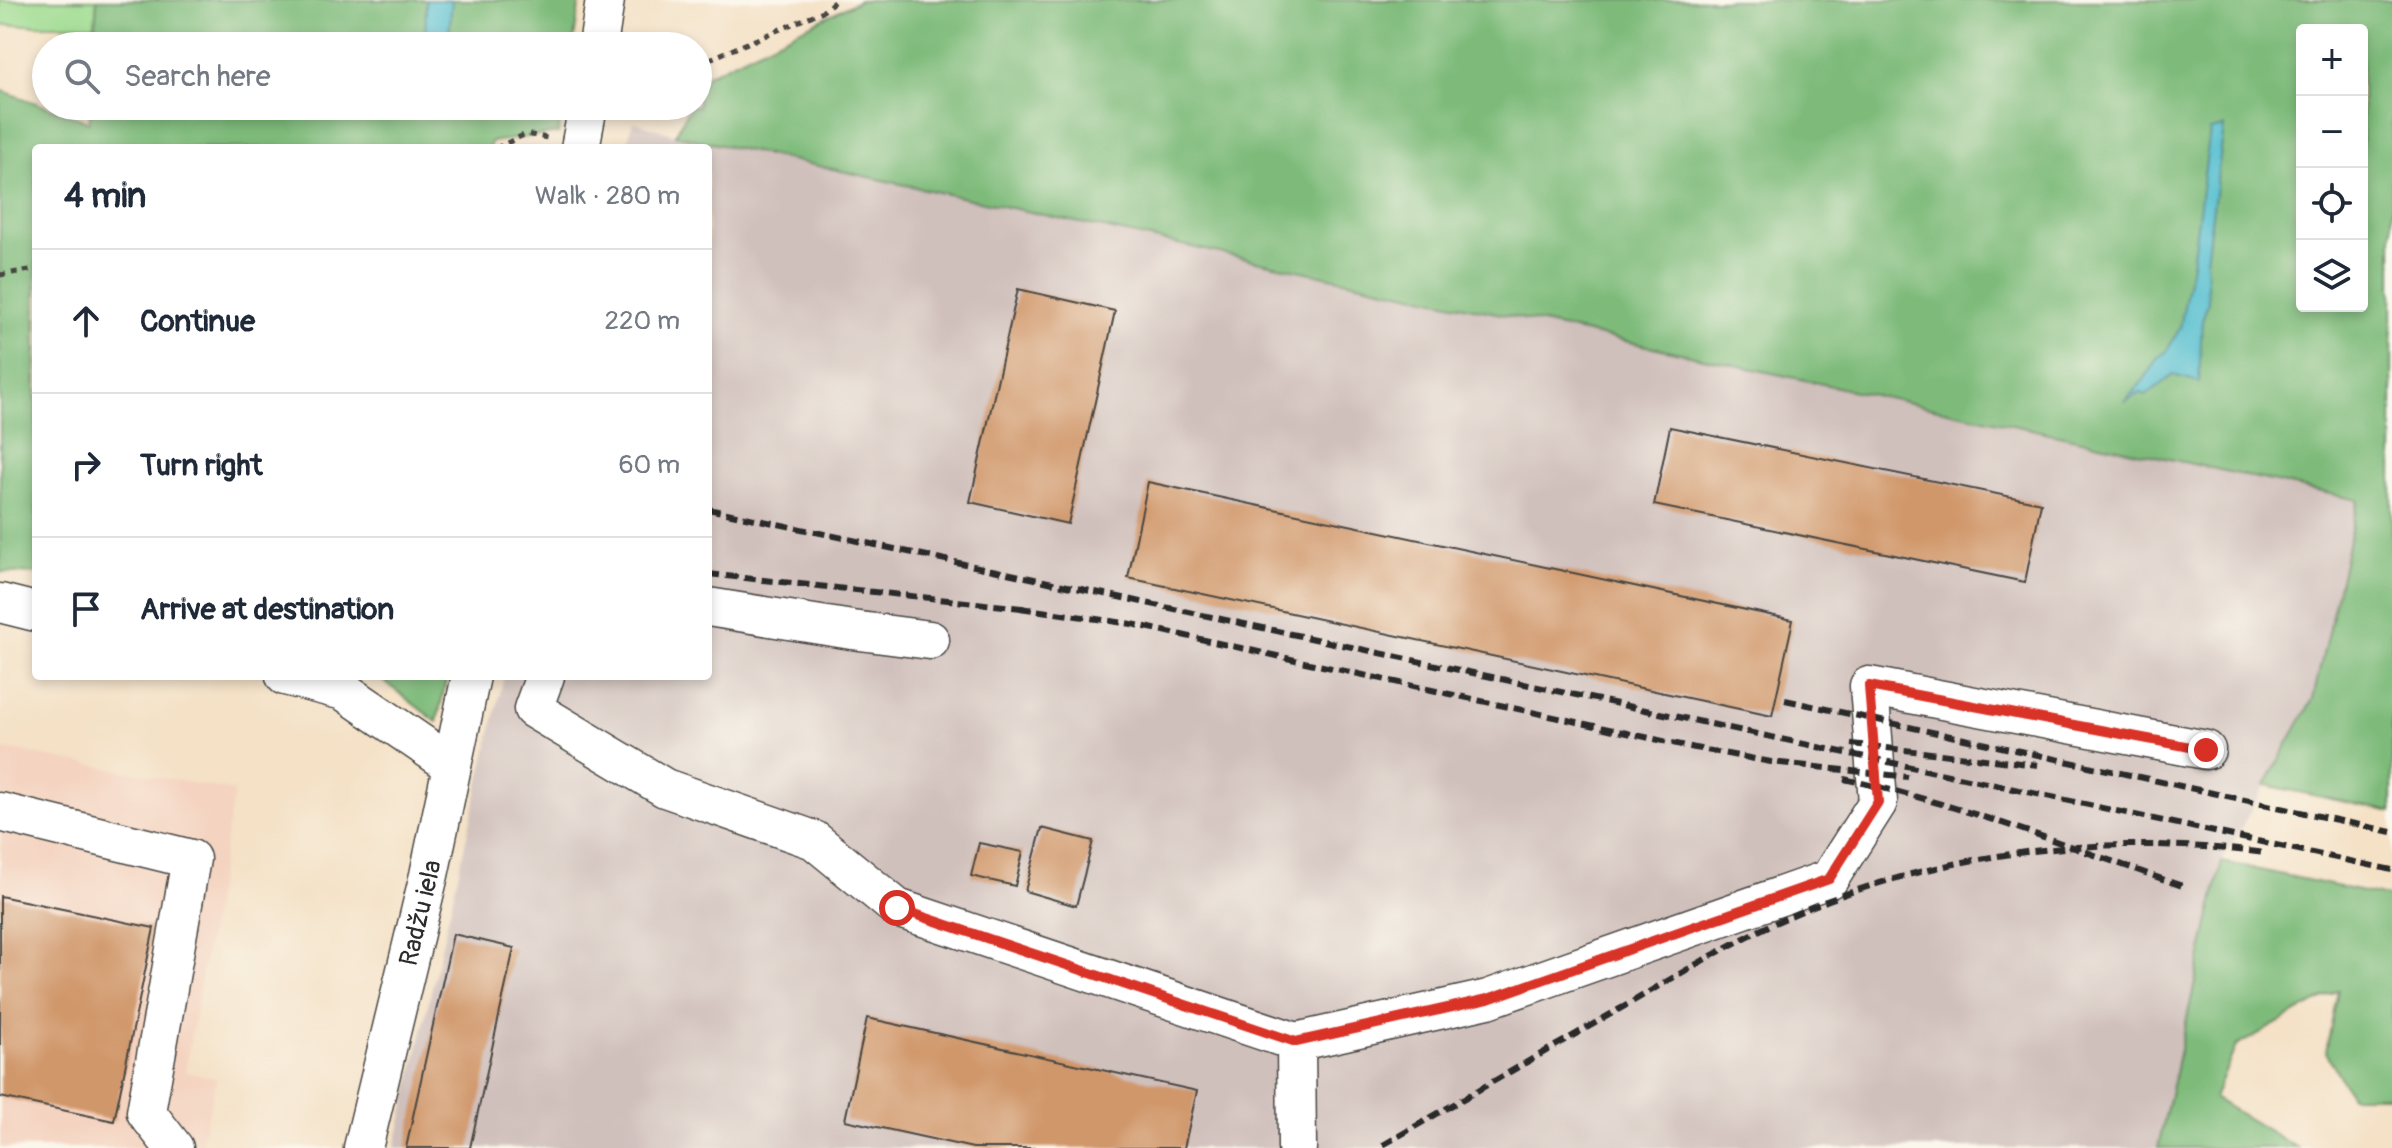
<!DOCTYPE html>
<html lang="en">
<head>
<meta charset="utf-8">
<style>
  :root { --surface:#fff; --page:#f6f6f7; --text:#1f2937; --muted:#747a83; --line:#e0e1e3 }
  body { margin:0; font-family:Pangolin,sans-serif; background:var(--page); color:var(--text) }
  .controls { position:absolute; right:24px; top:24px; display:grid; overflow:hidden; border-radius:8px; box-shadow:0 4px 12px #0003 }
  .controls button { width:72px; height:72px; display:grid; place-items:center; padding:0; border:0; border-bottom:2px solid var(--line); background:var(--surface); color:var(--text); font:40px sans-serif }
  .stop { position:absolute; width:24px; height:24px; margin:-18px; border:6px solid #d93025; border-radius:50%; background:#fff }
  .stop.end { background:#d93025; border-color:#fff; box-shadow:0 2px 8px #0008 }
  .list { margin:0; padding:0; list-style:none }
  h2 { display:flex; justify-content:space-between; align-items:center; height:104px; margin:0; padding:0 32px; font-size:34px }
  h2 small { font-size:26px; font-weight:400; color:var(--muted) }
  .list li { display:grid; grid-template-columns:52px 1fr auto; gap:24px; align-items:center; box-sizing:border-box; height:144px; padding:0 32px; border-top:2px solid var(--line) }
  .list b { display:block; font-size:30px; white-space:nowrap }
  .list em { font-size:26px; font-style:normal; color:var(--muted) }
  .icon { flex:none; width:44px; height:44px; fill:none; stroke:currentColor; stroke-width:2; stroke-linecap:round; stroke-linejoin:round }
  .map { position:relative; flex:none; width:2392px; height:1148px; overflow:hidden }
  .search { position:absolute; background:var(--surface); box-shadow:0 4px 12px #0003; left:32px; top:32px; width:680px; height:88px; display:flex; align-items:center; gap:20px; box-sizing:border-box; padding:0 28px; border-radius:44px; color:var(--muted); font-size:30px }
  .panel { position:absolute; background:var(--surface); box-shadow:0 4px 12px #0003; left:32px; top:144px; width:680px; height:536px; border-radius:8px }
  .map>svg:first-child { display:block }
  .built { fill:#f4d3c0 }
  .industrial { fill:#d0c0bc }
  .green { fill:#9ddb8f; stroke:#64835d; stroke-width:2 }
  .forest { fill:#7ebb7a; stroke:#547352; stroke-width:2; fill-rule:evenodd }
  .water { fill:#55bfd0; stroke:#40757e; stroke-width:2 }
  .building { fill:#d0976a }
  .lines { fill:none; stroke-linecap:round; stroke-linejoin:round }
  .minor-casing { stroke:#494642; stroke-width:41 }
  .path { stroke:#494642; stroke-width:5; stroke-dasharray:6 6; stroke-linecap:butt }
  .minor { stroke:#fff; stroke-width:38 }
  .rail { stroke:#2b2b2b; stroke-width:6; stroke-dasharray:12 6; stroke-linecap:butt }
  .route { stroke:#d93025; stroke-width:10 }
  .labels { text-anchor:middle; stroke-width:7; stroke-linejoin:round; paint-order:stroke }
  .street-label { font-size:26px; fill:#2b2b2b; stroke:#fbf7ec }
</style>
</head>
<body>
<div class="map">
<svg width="2392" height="1148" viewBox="0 0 2392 1148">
  <rect width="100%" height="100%" fill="#fbf7ec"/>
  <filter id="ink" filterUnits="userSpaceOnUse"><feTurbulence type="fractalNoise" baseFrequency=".0125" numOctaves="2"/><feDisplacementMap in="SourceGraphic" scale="16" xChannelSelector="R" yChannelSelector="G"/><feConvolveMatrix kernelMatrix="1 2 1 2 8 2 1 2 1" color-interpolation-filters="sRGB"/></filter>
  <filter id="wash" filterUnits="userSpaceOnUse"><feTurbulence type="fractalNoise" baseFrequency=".006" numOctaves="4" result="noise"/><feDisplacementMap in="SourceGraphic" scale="32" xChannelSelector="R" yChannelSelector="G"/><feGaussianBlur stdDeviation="1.8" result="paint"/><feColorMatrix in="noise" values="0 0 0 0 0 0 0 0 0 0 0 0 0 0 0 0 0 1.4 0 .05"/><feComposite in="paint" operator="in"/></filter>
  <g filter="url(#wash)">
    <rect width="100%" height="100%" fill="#f4e1c6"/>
    <path class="built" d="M 0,748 L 234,791 L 185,1072 L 217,1078 L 201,1143 L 229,1148 L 0,1148 Z"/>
    <path class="industrial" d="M 633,121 L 675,135 L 2359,500 L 2313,699 L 2222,862 L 2158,1148 L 395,1148 L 504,676 L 708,676 L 708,148 L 626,148 Z"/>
    <path class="green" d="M 0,0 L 97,0 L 95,25 L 0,25 Z"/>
    <g class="forest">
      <path d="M 97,0 L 580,0 L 573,46 L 94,46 Z"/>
      <path d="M 860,0 L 2392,0 L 2392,812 L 2265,785 L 2313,699 L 2358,500 L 675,135 L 690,106 L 698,106 L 698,92 L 707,75 ZM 2302,30 L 2362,30 L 2362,306 L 2302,306 Z"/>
      <path d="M 0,90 L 89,122 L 91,106 L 563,106 L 558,133 L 491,142 L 489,148 L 36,148 L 36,574 L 0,572 Z"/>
      <path d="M 377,676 L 447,676 L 437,722 Z"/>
      <path d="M 2222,862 L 2392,898 L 2392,1096 L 2351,1096 L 2326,1052 L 2338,990 L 2236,1046 L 2214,1098 L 2297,1148 L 2158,1148 Z"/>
    </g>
    <g class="water">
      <path d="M 426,0 L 452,0 L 448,46 L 425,46 Z"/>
      <path d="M 2224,127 L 2206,260 L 2208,302 L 2202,321 L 2199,382 L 2173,375 L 2146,395 L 2140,393 L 2124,402 L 2144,380 L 2158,357 L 2166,352 L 2180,328 L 2192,263 L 2210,130 Z"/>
    </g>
    <g id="blocks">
      <g class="building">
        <path d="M 1018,289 L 1115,311 L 1068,524 L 970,502 Z"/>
        <path d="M 1670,427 L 2041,503 L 2025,582 L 1654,505 Z"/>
        <path d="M 1148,482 L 1793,620 L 1772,716 L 1128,578 Z"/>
        <path d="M 1042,828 L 1093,841 L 1076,906 L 1025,891 Z"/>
        <path d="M 979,843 L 1023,852 L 1015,886 L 971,876 Z"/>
        <path d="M 0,896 L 154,928 L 114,1121 L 0,1097 Z"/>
        <path d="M 453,934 L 514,948 L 470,1148 L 406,1148 Z"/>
        <path d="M 867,1018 L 1197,1091 L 1184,1148 L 973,1148 L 845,1120 Z"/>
      </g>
    </g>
  </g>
  <g filter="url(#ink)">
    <use href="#blocks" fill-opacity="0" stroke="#494642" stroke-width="2"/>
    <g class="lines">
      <defs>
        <g id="minor">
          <path d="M 598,46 L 605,0"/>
          <path d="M 580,148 L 588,106"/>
          <path d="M 0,603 L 36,612"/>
          <path d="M 708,607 L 852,630 L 930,640"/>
          <path d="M 285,676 L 344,691 L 452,765"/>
          <path d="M 545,676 L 533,709 L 665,788 L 814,840 L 897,908 L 1296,1042 L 1297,1148"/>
          <path d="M 0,812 L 191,859 L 146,1112 L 174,1148"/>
          <path d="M 1296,1042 L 1488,999 L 1829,879 L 1878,802 L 1869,686 L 2206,750"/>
          <path id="s1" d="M 363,1148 L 429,875 L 471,676"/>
        </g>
      </defs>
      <use href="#minor" class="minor-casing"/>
      <g class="path">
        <path d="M 698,64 L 823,11 L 836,0"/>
        <path d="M 496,148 L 526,134 L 547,138"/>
        <path d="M 0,275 L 36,269"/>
      </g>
      <use href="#minor" class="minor"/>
      <g class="rail">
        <path d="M 708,509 L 2392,870"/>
        <path d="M 708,574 L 1031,609"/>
        <path d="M 1020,608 L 1132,624 L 1695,748 L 1771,762 L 1908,777"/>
        <path d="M 1785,700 L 2392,832"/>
        <path d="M 1851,744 L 2038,765"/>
        <path d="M 1844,779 C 1961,804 2073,848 2185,887"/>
        <path d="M 1383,1145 C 1463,1099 1544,1052 1625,1006 C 1691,967 1757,927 1829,900 C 1970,848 2117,834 2265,853"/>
      </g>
    </g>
  </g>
  <g class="lines" filter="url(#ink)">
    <path class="route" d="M 897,908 L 1296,1042 L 1488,999 L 1829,879 L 1878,802 L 1869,686 L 2206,750"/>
  </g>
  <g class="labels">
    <g class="street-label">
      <text dy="9" stroke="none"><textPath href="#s1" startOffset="242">Radžu iela</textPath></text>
    </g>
  </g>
</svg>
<div class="controls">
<button>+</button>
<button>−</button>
<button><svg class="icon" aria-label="locate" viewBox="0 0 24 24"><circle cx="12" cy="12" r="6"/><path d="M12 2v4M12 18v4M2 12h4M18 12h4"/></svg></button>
<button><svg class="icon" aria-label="layers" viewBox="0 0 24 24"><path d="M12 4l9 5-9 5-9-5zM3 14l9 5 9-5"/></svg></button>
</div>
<div class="stop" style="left:897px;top:908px"></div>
<div class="stop end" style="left:2206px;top:750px"></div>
<div class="search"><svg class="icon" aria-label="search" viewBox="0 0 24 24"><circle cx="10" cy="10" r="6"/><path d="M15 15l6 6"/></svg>Search here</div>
<section class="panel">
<h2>4 min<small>Walk · 280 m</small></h2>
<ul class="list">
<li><svg class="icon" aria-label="ahead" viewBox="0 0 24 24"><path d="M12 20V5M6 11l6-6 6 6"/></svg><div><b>Continue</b></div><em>220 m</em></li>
<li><svg class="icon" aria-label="right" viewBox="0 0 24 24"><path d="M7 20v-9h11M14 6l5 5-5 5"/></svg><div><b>Turn right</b></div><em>60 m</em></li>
<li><svg class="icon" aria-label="arrive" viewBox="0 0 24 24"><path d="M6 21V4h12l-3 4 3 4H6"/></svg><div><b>Arrive at destination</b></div></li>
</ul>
</section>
</div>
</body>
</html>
